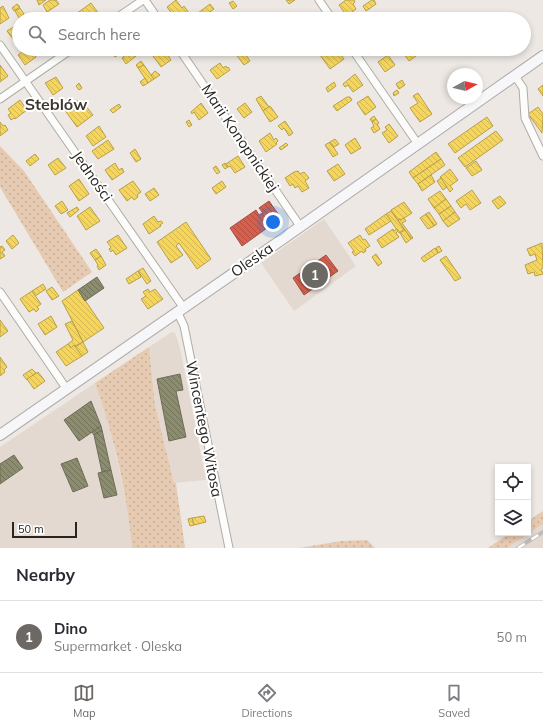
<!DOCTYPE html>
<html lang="en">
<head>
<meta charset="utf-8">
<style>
  :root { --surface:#fff; --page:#f2f2f3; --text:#2b2b33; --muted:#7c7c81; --line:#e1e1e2; --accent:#6c6965 }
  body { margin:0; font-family:Mulish,sans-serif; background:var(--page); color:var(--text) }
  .controls { position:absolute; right:12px; bottom:12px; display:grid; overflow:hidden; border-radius:0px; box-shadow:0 2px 6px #0003 }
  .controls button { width:36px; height:36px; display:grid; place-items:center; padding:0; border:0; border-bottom:1px solid var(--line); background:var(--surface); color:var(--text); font:20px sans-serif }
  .compass { position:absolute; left:447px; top:68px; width:36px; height:36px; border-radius:50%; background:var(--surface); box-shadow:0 2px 6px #0003; rotate:82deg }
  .scale { position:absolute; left:12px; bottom:10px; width:65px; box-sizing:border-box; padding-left:4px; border:2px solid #272421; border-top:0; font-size:11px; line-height:14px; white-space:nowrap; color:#272421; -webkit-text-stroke:3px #fff; paint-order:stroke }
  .you { position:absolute; left:273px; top:222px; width:14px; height:14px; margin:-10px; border:3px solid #fff; border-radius:50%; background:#1a73e8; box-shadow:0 0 0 6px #1a73e833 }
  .badge { display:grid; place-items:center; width:26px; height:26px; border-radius:50%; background:var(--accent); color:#fff; font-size:13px; font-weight:700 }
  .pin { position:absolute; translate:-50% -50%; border:2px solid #fff; box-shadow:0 1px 4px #0006 }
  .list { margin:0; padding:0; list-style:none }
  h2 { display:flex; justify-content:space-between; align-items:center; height:52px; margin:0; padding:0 16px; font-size:17px }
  h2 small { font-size:13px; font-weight:400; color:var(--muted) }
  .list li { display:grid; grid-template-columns:26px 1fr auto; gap:12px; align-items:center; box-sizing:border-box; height:72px; padding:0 16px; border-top:1px solid var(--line) }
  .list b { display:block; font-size:15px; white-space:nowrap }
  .list p { margin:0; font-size:13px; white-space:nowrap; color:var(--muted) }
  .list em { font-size:13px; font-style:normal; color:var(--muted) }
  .icon { flex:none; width:22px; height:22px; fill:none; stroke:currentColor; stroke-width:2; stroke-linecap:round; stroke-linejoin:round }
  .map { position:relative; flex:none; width:543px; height:548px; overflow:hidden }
  .search { position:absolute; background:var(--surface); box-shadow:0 2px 6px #0003; left:12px; right:12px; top:12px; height:44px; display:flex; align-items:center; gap:10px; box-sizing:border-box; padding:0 14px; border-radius:22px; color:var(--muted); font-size:15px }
  .sheet { height:124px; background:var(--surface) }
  nav { display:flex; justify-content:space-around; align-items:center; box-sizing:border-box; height:56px; border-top:1px solid var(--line); background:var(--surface); font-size:11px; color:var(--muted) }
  nav a { display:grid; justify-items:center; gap:2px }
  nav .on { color:var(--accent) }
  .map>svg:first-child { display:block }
  .built { fill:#e4d9d1 }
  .grass { fill:url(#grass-dots) }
  .homes { fill:url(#homes-back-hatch); stroke:#b8a04a }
  .shops { fill:url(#shops-back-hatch); stroke:#a24e40 }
  .industry { fill:url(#industry-back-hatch); stroke:#6e6d57 }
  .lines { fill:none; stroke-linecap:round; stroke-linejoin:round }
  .street-casing { stroke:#afaca9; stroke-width:9 }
  .secondary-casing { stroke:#afaca9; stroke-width:12 }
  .street { stroke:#fcfcfb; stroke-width:7 }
  .secondary { stroke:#f7f6f8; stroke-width:10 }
  .rail-casing { stroke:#bebdbc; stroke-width:4 }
  .rail { stroke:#fff; stroke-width:2.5; stroke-dasharray:8; stroke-linecap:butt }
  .labels { text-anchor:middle; stroke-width:4; stroke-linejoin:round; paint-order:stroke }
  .street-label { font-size:15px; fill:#272421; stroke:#fff }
  .neighbourhood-label { font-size:16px; font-weight:bold; fill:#3d3630; stroke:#fff }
</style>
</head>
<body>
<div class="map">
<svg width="543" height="548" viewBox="0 0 543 548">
  <defs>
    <pattern id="grass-dots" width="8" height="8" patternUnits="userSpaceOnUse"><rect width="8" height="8" fill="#e6cab2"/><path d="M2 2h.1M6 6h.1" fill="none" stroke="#c5ad99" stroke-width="1.8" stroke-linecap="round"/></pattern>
    <pattern id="homes-back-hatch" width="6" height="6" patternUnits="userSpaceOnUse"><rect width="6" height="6" fill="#f6d55c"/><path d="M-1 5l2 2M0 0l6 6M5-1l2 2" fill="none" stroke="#d3b750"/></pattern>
    <pattern id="shops-back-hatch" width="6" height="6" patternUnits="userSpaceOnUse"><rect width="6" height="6" fill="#d6604d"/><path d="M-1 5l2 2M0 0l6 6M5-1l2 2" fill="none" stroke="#ae4f40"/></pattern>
    <pattern id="industry-back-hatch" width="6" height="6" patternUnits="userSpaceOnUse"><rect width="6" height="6" fill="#8c8c6e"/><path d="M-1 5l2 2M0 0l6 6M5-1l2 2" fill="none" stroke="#72725a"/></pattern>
  </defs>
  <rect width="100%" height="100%" fill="#ede8e4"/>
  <g class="built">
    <path d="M 324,219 L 356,266 L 294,311 L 261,263 Z"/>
    <path d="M 172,332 L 175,333 L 180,348 L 206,480 L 174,483 L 155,405 L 149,347 Z"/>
    <path d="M 95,383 L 110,428 L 129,514 L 132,548 L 0,548 L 0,447 Z"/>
    <path d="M 543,524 L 543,548 L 507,548 Z"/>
  </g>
  <g class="grass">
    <path d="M 0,146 L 24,171 L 92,272 L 63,292 L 0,187 Z"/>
    <path d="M 149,347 L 155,405 L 174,483 L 176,483 L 185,548 L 132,548 C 127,492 114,436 95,383 Z"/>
    <path d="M 543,511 L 543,524 L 507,548 L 488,548 L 510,533 L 528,533 L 528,521 Z"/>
    <path d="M 367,540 L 375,548 L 299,548 L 341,541 Z"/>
  </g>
  <g class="homes">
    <path d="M 37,0 L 46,0 L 39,5 Z"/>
    <path d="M 50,0 L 56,0 L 59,4 L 47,12 L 43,5 Z"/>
    <path d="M 176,0 L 182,8 L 184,6 L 189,13 L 181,19 L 176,19 L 167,7 Z"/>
    <path d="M 286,0 L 295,0 L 289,4 Z"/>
    <path d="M 346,0 L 354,0 L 355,2 L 353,4 L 356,9 L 347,16 L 339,5 Z"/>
    <path d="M 372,0 L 374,0 L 376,4 L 366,11 L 363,6 Z"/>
    <path d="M 233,1 L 237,6 L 233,9 L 229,3 Z"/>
    <path d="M 91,3 L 99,14 L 92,19 L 80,19 L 76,14 Z"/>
    <path d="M 17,4 L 20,7 L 14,11 L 12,8 Z"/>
    <path d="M 210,4 L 214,9 L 201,18 L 198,13 Z"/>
    <path d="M 3,6 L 9,18 L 0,24 L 0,8 Z"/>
    <path d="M 20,8 L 24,14 L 19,18 L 15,11 Z"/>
    <path d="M 61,14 L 65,19 L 54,19 Z"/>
    <path d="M 17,25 L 19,28 L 19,34 L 13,39 L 7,31 Z"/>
    <path d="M 26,49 L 31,49 L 36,57 L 25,65 L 18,55 Z"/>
    <path d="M 108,49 L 122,49 L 120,51 L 121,53 L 115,57 Z"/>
    <path d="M 157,49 L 164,49 L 171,60 L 161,67 L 153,56 L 154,56 L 152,53 Z"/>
    <path d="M 242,49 L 250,61 L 244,65 L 235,53 Z"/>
    <path d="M 302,49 L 311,49 L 305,53 Z"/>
    <path d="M 328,49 L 337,49 L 344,59 L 330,69 L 320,55 Z"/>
    <path d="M 405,49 L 411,49 L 416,56 L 409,61 L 402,51 Z"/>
    <path d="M 132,50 L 136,56 L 126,64 L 122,58 Z"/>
    <path d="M 388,55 L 395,65 L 385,72 L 378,62 Z"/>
    <path d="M 141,61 L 144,65 L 138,68 L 136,65 Z"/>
    <path d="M 220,63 L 223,68 L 226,66 L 227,68 L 228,67 L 230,70 L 217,79 L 210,70 Z"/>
    <path d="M 0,65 L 8,76 L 0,82 Z"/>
    <path d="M 144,65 L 154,79 L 148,83 L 138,68 Z"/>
    <path d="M 155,71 L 160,75 L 154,79 L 151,75 Z"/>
    <path d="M 355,74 L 363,85 L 353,92 L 348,85 L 345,87 L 343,84 Z"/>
    <path d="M 56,77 L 63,88 L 53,95 L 45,83 Z"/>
    <path d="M 145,78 L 148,83 L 143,86 L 140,82 Z"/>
    <path d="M 402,80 L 405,85 L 399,89 L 396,84 Z"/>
    <path d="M 334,82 L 336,86 L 328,92 L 326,88 Z"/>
    <path d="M 79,83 L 82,88 L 79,90 L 76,86 Z"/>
    <path d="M 543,85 L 543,96 L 538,89 Z"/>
    <path d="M 397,90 L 399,93 L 394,96 L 393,93 Z"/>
    <path d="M 418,93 L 432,114 L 420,122 L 410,108 L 418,103 L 413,96 Z"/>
    <path d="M 261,96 L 269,107 L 263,111 L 256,99 Z"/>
    <path d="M 368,96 L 376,107 L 365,115 L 357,103 Z"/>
    <path d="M 347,97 L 350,97 L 352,100 L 337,111 L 333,106 Z"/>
    <path d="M 20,100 L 27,110 L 15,119 L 14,118 L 11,120 L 8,115 L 11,113 L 8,109 Z"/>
    <path d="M 77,100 L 82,107 L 85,105 L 93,115 L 77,127 L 64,109 Z"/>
    <path d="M 201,103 L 208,113 L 199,120 L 194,112 L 192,114 L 191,112 Z"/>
    <path d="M 245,103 L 252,112 L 244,118 L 237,109 Z"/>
    <path d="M 119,104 L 121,107 L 113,113 L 110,110 Z"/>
    <path d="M 270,106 L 278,117 L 270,122 L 263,111 Z"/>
    <path d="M 538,107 L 543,114 L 542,133 L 528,114 Z"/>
    <path d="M 374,116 L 376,119 L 372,122 L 370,119 Z"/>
    <path d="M 487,117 L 493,126 L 455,153 L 448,144 Z"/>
    <path d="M 376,119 L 379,123 L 377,124 L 380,129 L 374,133 L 371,128 L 374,126 L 372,122 Z"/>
    <path d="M 189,120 L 192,125 L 189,127 L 186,122 Z"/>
    <path d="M 285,121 L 293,133 L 289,136 L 284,128 L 282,130 L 278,126 Z"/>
    <path d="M 0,122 L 3,126 L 5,125 L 8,130 L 0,136 Z"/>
    <path d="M 389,124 L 398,136 L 389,143 L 382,133 L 387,130 L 385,127 Z"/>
    <path d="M 99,126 L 106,137 L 93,146 L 86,136 Z"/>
    <path d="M 496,131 L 503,140 L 465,167 L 458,158 Z"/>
    <path d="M 270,133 L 274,140 L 276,138 L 278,141 L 276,143 L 277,144 L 266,152 L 259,141 Z"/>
    <path d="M 355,138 L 361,148 L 351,154 L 345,145 Z"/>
    <path d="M 335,139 L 339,144 L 334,147 L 330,142 Z"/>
    <path d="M 108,140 L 114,149 L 98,159 L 92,151 Z"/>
    <path d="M 330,142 L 338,154 L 333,157 L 325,145 Z"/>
    <path d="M 286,143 L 288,145 L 281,150 L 279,148 Z"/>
    <path d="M 135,149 L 141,159 L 136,162 L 130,153 Z"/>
    <path d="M 436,152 L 441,159 L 413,178 L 409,172 Z"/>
    <path d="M 35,154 L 39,159 L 30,166 L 26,161 Z"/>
    <path d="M 238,156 L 245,167 L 235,173 L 230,166 L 228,167 L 226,164 Z"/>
    <path d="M 58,158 L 66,168 L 55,175 L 48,165 Z"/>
    <path d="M 441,159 L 445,165 L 418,184 L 413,178 Z"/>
    <path d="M 476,161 L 482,170 L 472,176 L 466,168 Z"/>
    <path d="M 115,163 L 119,170 L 122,168 L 124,172 L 112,180 L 105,170 Z"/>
    <path d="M 225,163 L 228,167 L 225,169 L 222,165 Z"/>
    <path d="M 338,164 L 345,174 L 334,181 L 327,171 Z"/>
    <path d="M 216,166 L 220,172 L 217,174 L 213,168 Z"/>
    <path d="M 450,169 L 458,180 L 450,186 L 453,189 L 450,192 L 440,177 Z"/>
    <path d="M 298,171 L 300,174 L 304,172 L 309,178 L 305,181 L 309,188 L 302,192 L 298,186 L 295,188 L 293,184 L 290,186 L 285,178 L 294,172 Z"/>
    <path d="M 431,175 L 435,182 L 422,191 L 418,184 Z"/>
    <path d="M 441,178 L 447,187 L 443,190 L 437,181 Z"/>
    <path d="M 79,179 L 89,194 L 79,201 L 69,186 Z"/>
    <path d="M 133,181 L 141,192 L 137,195 L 138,197 L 134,200 L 132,197 L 127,201 L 119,190 Z"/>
    <path d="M 222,181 L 226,187 L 216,194 L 212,188 Z"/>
    <path d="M 154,188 L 159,195 L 150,201 L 145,194 Z"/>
    <path d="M 472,190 L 481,203 L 470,210 L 466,204 L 461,208 L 456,201 Z"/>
    <path d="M 440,191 L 446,199 L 434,208 L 428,199 Z"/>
    <path d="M 500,196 L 506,203 L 498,209 L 492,201 Z"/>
    <path d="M 446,199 L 451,206 L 439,214 L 434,208 Z"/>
    <path d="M 62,201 L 68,210 L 61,214 L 55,206 Z"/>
    <path d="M 404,202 L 412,213 L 401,220 L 400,219 L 398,220 L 391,210 Z"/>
    <path d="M 451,206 L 455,212 L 443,221 L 439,214 Z"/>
    <path d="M 77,207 L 79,210 L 70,217 L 67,213 Z"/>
    <path d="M 90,207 L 100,221 L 86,230 L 77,216 Z"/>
    <path d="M 391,211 L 404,229 L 399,233 L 386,214 Z"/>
    <path d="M 429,212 L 437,224 L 434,226 L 426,214 Z"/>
    <path d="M 455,212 L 460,219 L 448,227 L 443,221 Z"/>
    <path d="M 386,214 L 391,221 L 369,235 L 365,229 Z"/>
    <path d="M 426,214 L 434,226 L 428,229 L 420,218 Z"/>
    <path d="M 154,216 L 158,222 L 161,221 L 163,223 L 160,225 L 161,226 L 149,234 L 143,224 Z"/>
    <path d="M 404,218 L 406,221 L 402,223 L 413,238 L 411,239 L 398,220 L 400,219 L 401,220 Z"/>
    <path d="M 186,222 L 211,259 L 197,269 L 179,243 L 176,246 L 183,255 L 171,263 L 157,242 Z"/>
    <path d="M 393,229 L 394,231 L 397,229 L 398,231 L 396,233 L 399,237 L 382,248 L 377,240 Z"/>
    <path d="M 405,230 L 411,239 L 406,243 L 400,233 Z"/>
    <path d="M 13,235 L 19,243 L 12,249 L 6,241 Z"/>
    <path d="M 118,235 L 127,248 L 116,255 L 113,250 L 111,252 L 109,249 L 111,247 L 107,242 Z"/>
    <path d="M 360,235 L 363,240 L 365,239 L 370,246 L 365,249 L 366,251 L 363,253 L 362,251 L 355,256 L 352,252 L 354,251 L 348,243 Z"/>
    <path d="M 542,243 L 543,268 L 541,269 L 543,274 L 535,276 L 534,272 L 528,274 L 525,265 L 537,260 L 535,254 L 530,256 L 527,249 Z"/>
    <path d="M 2,246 L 5,250 L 2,252 L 5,256 L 0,259 L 0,247 Z"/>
    <path d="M 439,246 L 442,251 L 438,253 L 436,248 Z"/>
    <path d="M 435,248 L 438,253 L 424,262 L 421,258 Z"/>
    <path d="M 96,249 L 101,256 L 95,260 L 90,253 Z"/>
    <path d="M 376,254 L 382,263 L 378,266 L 372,257 Z"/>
    <path d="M 101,256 L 106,265 L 99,270 L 97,266 L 98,265 L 95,260 Z"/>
    <path d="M 446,256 L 461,278 L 455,281 L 440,260 Z"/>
    <path d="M 143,268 L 151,281 L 147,284 L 138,271 Z"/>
    <path d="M 138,271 L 141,277 L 129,284 L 126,279 Z"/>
    <path d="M 43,284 L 46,289 L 35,296 L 32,291 Z"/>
    <path d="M 52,287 L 59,296 L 52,300 L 46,291 Z"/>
    <path d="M 148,289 L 150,292 L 155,289 L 163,299 L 148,309 L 141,299 L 146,296 L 143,292 Z"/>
    <path d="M 78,290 L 104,328 L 83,342 L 62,301 Z"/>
    <path d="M 32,291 L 41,304 L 37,307 L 39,309 L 36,312 L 34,309 L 29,312 L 20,299 Z"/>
    <path d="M 51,316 L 57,327 L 45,335 L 38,324 Z"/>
    <path d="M 0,320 L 8,331 L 0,337 Z"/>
    <path d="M 72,321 L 83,342 L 71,348 L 68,344 L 73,340 L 65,324 Z"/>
    <path d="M 83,342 L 88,352 L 82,356 L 75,347 Z"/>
    <path d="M 68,344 L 71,348 L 74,345 L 82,356 L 66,366 L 56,352 Z"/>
    <path d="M 0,357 L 7,367 L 4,370 L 5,372 L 0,376 Z"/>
    <path d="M 32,369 L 36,373 L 27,380 L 23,375 Z"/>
    <path d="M 38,372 L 45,381 L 34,389 L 27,379 Z"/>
    <path d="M 204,516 L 206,522 L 194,525 L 192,518 Z"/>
    <path d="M 192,518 L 194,525 L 190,526 L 188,519 Z"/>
  </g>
  <g class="shops">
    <path d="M 269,201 L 281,218 L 242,246 L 230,228 L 256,210 L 259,215 L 263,213 L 259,208 Z"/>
    <path d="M 326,255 L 338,271 L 304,295 L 293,278 Z"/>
  </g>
  <g class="industry">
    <path d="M 97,277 L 104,288 L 85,301 L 78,290 Z"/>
    <path d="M 180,374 L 183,390 L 176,391 L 186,437 L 169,441 L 157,379 Z"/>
    <path d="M 91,401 L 101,426 L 79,441 L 64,420 Z"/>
    <path d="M 101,426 L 102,430 L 94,435 L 92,432 Z"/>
    <path d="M 102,430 L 111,470 L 102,472 L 94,435 Z"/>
    <path d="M 14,455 L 23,468 L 0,484 L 0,464 Z"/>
    <path d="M 77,458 L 88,486 L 73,492 L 61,464 Z"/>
    <path d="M 111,470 L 117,495 L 104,498 L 98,473 Z"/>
  </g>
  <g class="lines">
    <defs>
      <g id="street">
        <path d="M 145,0 L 158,19"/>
        <path d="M 319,0 L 332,19"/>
        <path d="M 115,19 L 143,0"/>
        <path d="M 0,45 L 183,307"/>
        <path d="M 179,49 L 300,226"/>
        <path d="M 352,49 L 418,144"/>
        <path d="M 515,76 L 523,88 L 525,118 L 543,156"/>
        <path d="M 0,99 L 72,49"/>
        <path d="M 0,292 L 66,388"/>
        <path d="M 177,311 L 184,326 L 229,548"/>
      </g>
      <path id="secondary" d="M 0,435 L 254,259 L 543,56"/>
    </defs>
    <use href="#street" class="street-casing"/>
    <use href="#secondary" class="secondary-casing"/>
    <use href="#street" class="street"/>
    <use href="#secondary" class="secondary"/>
    <defs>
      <path id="rail" d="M 518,548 L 543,532"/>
    </defs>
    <use href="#rail" class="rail-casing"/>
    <use href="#rail" class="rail"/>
  </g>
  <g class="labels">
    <g class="street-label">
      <text transform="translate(240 138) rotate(56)" y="5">Marii Konopnickiej</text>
      <text transform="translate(92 176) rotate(55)" y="5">Jedności</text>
      <text transform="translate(252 260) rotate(-35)" y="5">Oleska</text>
      <text transform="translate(204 429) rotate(79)" y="5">Wincentego Witosa</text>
    </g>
    <g class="neighbourhood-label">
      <text x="56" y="110">Steblów</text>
    </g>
  </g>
</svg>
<div class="controls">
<button><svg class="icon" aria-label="locate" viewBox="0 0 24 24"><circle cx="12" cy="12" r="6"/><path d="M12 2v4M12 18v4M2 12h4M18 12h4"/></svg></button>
<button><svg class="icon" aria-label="layers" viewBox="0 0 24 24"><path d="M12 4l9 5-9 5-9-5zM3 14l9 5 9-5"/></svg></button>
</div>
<svg class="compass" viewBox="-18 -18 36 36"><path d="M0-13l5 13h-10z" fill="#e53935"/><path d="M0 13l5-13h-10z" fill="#7c7c81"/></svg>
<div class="scale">50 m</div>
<div class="you"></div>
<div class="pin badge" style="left:315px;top:275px">1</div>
<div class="search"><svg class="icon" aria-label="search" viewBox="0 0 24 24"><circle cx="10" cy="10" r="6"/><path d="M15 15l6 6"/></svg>Search here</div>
</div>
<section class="sheet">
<h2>Nearby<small></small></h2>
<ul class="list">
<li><span class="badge">1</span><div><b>Dino</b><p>Supermarket · Oleska</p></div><em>50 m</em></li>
</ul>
</section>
<nav>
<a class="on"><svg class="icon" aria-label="map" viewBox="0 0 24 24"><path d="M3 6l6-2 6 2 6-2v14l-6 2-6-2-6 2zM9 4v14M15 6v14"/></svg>Map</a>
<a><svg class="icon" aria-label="directions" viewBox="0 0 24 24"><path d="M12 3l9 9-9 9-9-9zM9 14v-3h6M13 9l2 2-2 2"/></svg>Directions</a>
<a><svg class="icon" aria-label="saved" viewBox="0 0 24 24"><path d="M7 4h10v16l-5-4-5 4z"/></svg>Saved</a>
</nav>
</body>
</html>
